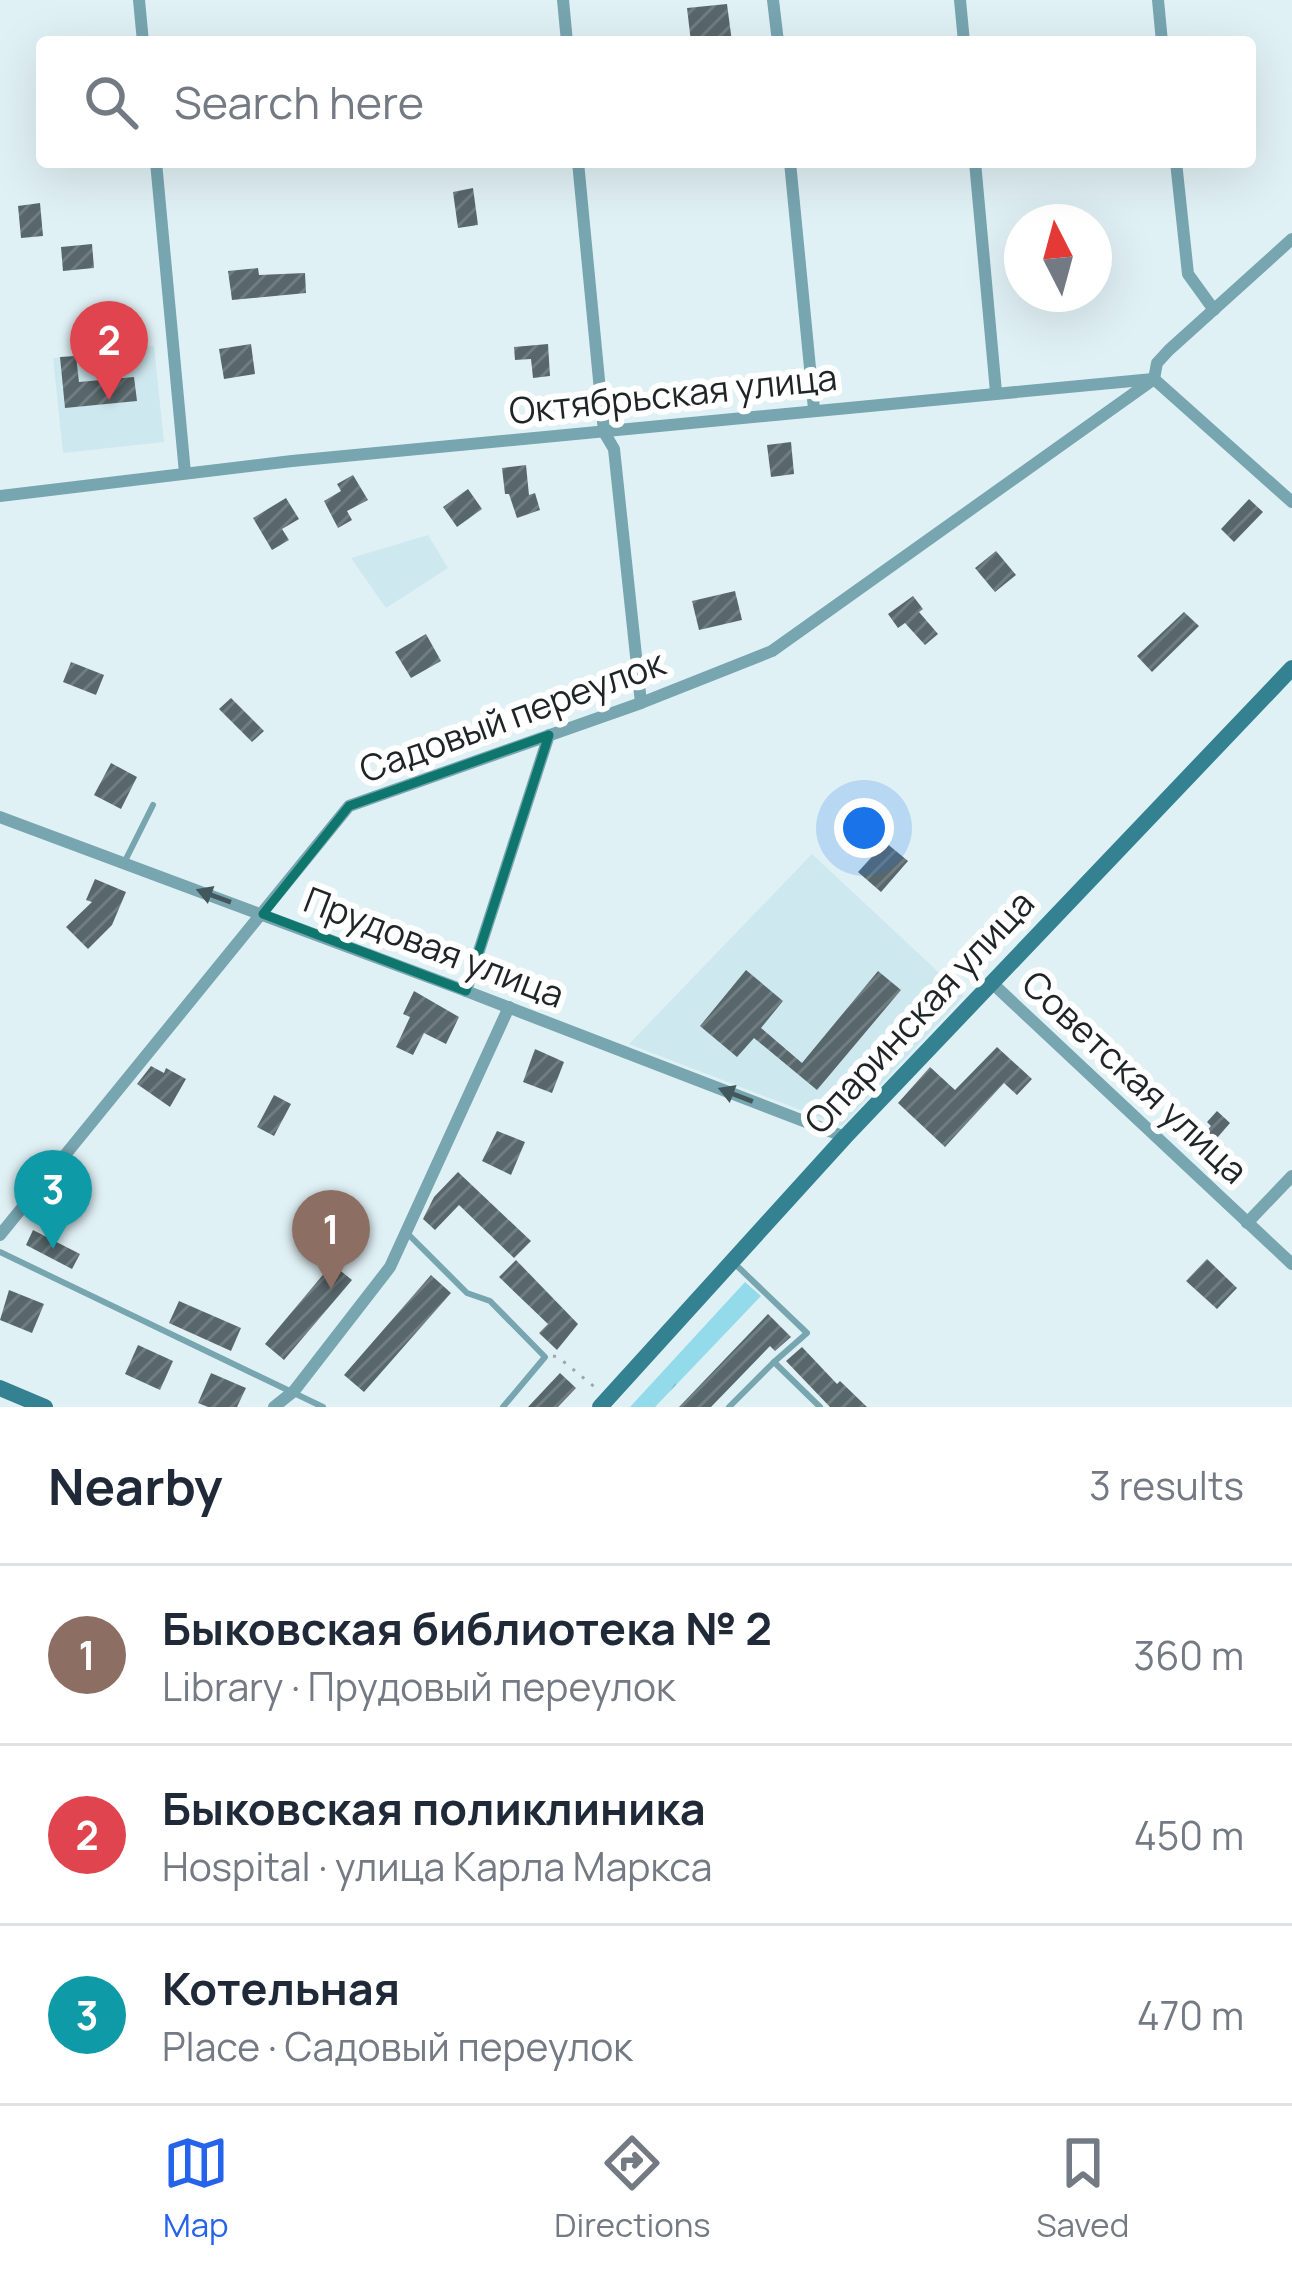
<!DOCTYPE html>
<html lang="en">
<head>
<meta charset="utf-8">
<style>
  :root { --surface:#fff; --page:#f6f6f7; --text:#1f2937; --muted:#747a83; --line:#e0e1e3; --accent:#2563eb }
  body { margin:0; font-family:Manrope,sans-serif; background:var(--page); color:var(--text) }
  .compass { position:absolute; left:1004px; top:204px; width:108px; height:108px; border-radius:50%; background:var(--surface); box-shadow:0 12px 48px #0002; rotate:354deg }
  .you { position:absolute; left:864px; top:828px; width:42px; height:42px; margin:-30px; border:9px solid #fff; border-radius:50%; background:#1a73e8; box-shadow:0 0 0 18px #1a73e833 }
  .badge { display:grid; place-items:center; width:78px; height:78px; border-radius:50%; background:var(--accent); color:#fff; font-size:39px; font-weight:700 }
  .pin { position:absolute; translate:-50% -99px; filter:drop-shadow(0 3px 6px #0008) }
  .pin::after { content:''; position:absolute; top:63px; width:42px; height:36px; background:inherit; clip-path:polygon(0 0,100% 0,50% 100%) }
  .list { margin:0; padding:0; list-style:none }
  h2 { display:flex; justify-content:space-between; align-items:center; height:156px; margin:0; padding:0 48px; font-size:51px }
  h2 small { font-size:39px; font-weight:400; color:var(--muted) }
  .list li { display:grid; grid-template-columns:78px 1fr auto; gap:36px; align-items:center; box-sizing:border-box; height:180px; padding:0 48px; border-top:3px solid var(--line) }
  .list b { display:block; font-size:45px; white-space:nowrap }
  .list p { margin:0; font-size:39px; white-space:nowrap; color:var(--muted) }
  .list em { font-size:39px; font-style:normal; color:var(--muted) }
  .icon { flex:none; width:66px; height:66px; fill:none; stroke:currentColor; stroke-width:2; stroke-linecap:round; stroke-linejoin:round }
  .map { position:relative; flex:none; width:1292px; height:1407px; overflow:hidden }
  .search { position:absolute; background:var(--surface); box-shadow:0 12px 48px #0002; left:36px; right:36px; top:36px; height:132px; display:flex; align-items:center; gap:30px; box-sizing:border-box; padding:0 42px; border-radius:12px; color:var(--muted); font-size:45px }
  .sheet { height:696px; background:var(--surface) }
  nav { display:flex; justify-content:space-around; align-items:center; box-sizing:border-box; height:168px; border-top:3px solid var(--line); background:var(--surface); font-size:33px; color:var(--muted) }
  nav a { display:grid; justify-items:center; gap:6px }
  nav .on { color:var(--accent) }
  .map>svg:first-child { display:block }
  .built { fill:#cde8ee }
  .forest { fill:url(#forest-firs) }
  .building { fill:url(#building-hatch) }
  .lines { fill:none; stroke-linecap:round; stroke-linejoin:round }
  .path { stroke:#9ba8ab; stroke-width:3; stroke-dasharray:3 9; stroke-linecap:butt }
  .service { stroke:#77a5b0; stroke-width:6 }
  .minor { stroke:#77a5b0; stroke-width:12 }
  .secondary { stroke:#348191; stroke-width:16 }
  .oneway { fill:#42585d }
  .marked { fill:none; stroke:#0f766e; stroke-width:9; stroke-linejoin:round }
  .labels { text-anchor:middle; stroke-width:12; stroke-linejoin:round; paint-order:stroke }
  .street-label { font-size:36px; fill:#1f2526; stroke:#fff }
</style>
</head>
<body>
<div class="map">
<svg width="1292" height="1407" viewBox="0 0 1292 1407">
  <defs>
    <pattern id="forest-firs" width="22" height="20" patternUnits="userSpaceOnUse" patternTransform="scale(3)"><rect width="22" height="20" fill="#93dbeb"/><path d="M5 1l3.5 6h-7zM16 11l3.5 6h-7z" fill="#7ebcc9"/></pattern>
    <pattern id="building-hatch" width="6" height="6" patternUnits="userSpaceOnUse" patternTransform="scale(3)"><rect width="6" height="6" fill="#58676b"/><path d="M-1 1l2-2M0 6l6-6M5 7l2-2" fill="none" stroke="#717d80"/></pattern>
  </defs>
  <rect width="100%" height="100%" fill="#e0f1f5"/>
  <g class="built">
    <path d="M 154,346 L 164,442 L 63,453 L 53,358 Z"/>
    <path d="M 428,535 L 448,568 L 386,608 L 351,558 Z"/>
    <path d="M 812,854 L 964,996 L 842,1126 L 629,1044 Z"/>
  </g>
  <path class="forest" d="M 745,1282 L 761,1296 L 655,1407 L 630,1407 Z"/>
  <g class="building">
    <path d="M 727,4 L 732,42 L 691,42 L 687,8 Z"/>
    <path d="M 473,188 L 478,225 L 458,228 L 453,192 Z"/>
    <path d="M 40,203 L 43,236 L 21,238 L 18,206 Z"/>
    <path d="M 92,244 L 94,268 L 63,271 L 61,247 Z"/>
    <path d="M 258,268 L 259,275 L 305,273 L 306,293 L 232,300 L 228,271 Z"/>
    <path d="M 251,344 L 255,374 L 224,379 L 219,349 Z"/>
    <path d="M 548,344 L 550,376 L 533,378 L 531,359 L 515,360 L 514,347 Z"/>
    <path d="M 76,356 L 79,382 L 134,377 L 137,401 L 65,408 L 60,357 Z"/>
    <path d="M 791,442 L 794,474 L 771,477 L 767,445 Z"/>
    <path d="M 526,465 L 529,495 L 535,493 L 540,510 L 517,518 L 509,494 L 505,494 L 502,468 Z"/>
    <path d="M 353,475 L 368,500 L 347,511 L 352,520 L 338,528 L 324,501 L 341,491 L 337,484 Z"/>
    <path d="M 468,489 L 482,509 L 457,527 L 443,507 Z"/>
    <path d="M 286,498 L 299,519 L 282,529 L 289,540 L 272,550 L 253,518 Z"/>
    <path d="M 1249,499 L 1263,512 L 1234,542 L 1221,529 Z"/>
    <path d="M 996,551 L 1016,575 L 995,592 L 975,568 Z"/>
    <path d="M 735,591 L 742,620 L 699,630 L 692,601 Z"/>
    <path d="M 913,596 L 923,609 L 919,612 L 938,634 L 925,645 L 905,623 L 898,628 L 888,614 Z"/>
    <path d="M 1184,612 L 1199,626 L 1152,672 L 1137,656 Z"/>
    <path d="M 426,634 L 441,661 L 411,678 L 395,652 Z"/>
    <path d="M 71,662 L 104,675 L 96,695 L 63,682 Z"/>
    <path d="M 231,698 L 264,731 L 252,742 L 219,709 Z"/>
    <path d="M 111,763 L 137,777 L 121,809 L 94,795 Z"/>
    <path d="M 885,842 L 908,861 L 881,892 L 858,872 Z"/>
    <path d="M 95,879 L 126,892 L 112,925 L 88,949 L 66,927 L 92,902 L 86,900 Z"/>
    <path d="M 746,970 L 783,1001 L 761,1028 L 802,1063 L 878,971 L 901,990 L 817,1090 L 754,1038 L 737,1057 L 700,1026 Z"/>
    <path d="M 414,991 L 459,1017 L 446,1044 L 424,1033 L 413,1055 L 396,1047 L 410,1017 L 403,1014 Z"/>
    <path d="M 997,1047 L 1032,1079 L 1017,1095 L 1004,1083 L 945,1147 L 898,1103 L 930,1067 L 955,1090 Z"/>
    <path d="M 535,1049 L 564,1062 L 552,1093 L 523,1082 Z"/>
    <path d="M 151,1066 L 164,1073 L 166,1068 L 186,1079 L 170,1107 L 137,1084 Z"/>
    <path d="M 274,1095 L 291,1104 L 274,1136 L 257,1127 Z"/>
    <path d="M 1217,1111 L 1230,1123 L 1217,1138 L 1225,1145 L 1219,1152 L 1233,1165 L 1222,1177 L 1193,1146 L 1211,1126 L 1207,1122 Z"/>
    <path d="M 497,1131 L 525,1142 L 511,1175 L 482,1161 Z"/>
    <path d="M 458,1172 L 531,1241 L 514,1258 L 459,1205 L 435,1230 L 423,1219 L 434,1197 Z"/>
    <path d="M 33,1230 L 80,1254 L 72,1269 L 26,1245 Z"/>
    <path d="M 1207,1259 L 1237,1288 L 1217,1309 L 1186,1281 Z"/>
    <path d="M 516,1260 L 578,1324 L 557,1350 L 539,1333 L 548,1324 L 499,1277 Z"/>
    <path d="M 332,1264 L 352,1280 L 284,1360 L 265,1344 Z"/>
    <path d="M 431,1275 L 451,1293 L 364,1392 L 344,1375 Z"/>
    <path d="M 9,1290 L 44,1304 L 32,1333 L 0,1320 Z"/>
    <path d="M 179,1301 L 241,1328 L 231,1351 L 169,1323 Z"/>
    <path d="M 768,1314 L 791,1337 L 775,1351 L 770,1346 L 711,1407 L 679,1407 Z"/>
    <path d="M 138,1345 L 173,1361 L 160,1390 L 125,1374 Z"/>
    <path d="M 802,1347 L 837,1384 L 840,1381 L 867,1407 L 830,1407 L 786,1361 Z"/>
    <path d="M 211,1373 L 246,1388 L 237,1407 L 208,1407 L 198,1403 Z"/>
    <path d="M 560,1373 L 576,1388 L 558,1407 L 528,1407 Z"/>
  </g>
  <g class="lines">
    <path class="path" d="M 553,1356 L 558,1357 L 597,1389"/>
    <g class="service">
      <path d="M 124,863 L 153,805"/>
      <path d="M 407,1233 L 467,1293 L 490,1301 L 545,1357 L 503,1407"/>
      <path d="M 0,1252 L 323,1407"/>
      <path d="M 734,1263 L 807,1333 L 774,1362"/>
      <path d="M 729,1407 L 774,1362 L 820,1407"/>
    </g>
    <g class="minor">
      <path d="M 139,0 L 143,42"/>
      <path d="M 563,0 L 567,42"/>
      <path d="M 773,0 L 778,42"/>
      <path d="M 960,0 L 964,42"/>
      <path d="M 1158,0 L 1162,42"/>
      <path d="M 156,162 L 185,473"/>
      <path d="M 578,162 L 604,432 L 614,449 L 641,703"/>
      <path d="M 790,162 L 814,409"/>
      <path d="M 975,162 L 996,392"/>
      <path d="M 1176,162 L 1188,274 L 1214,310"/>
      <path d="M 1154,379 L 1157,363 L 1169,350 L 1292,239"/>
      <path d="M 1154,379 L 1292,502"/>
      <path d="M 0,496 L 292,461 L 1153,379"/>
      <path d="M 0,817 L 466,991 L 845,1137"/>
      <path d="M 991,982 L 1292,1264"/>
      <path d="M 466,991 L 549,735"/>
      <path d="M 1247,1223 L 1292,1176"/>
      <path d="M 0,1235 L 349,806 L 641,703 L 772,651 L 1154,379"/>
      <path d="M 274,1407 L 294,1391 L 390,1267 L 509,1007"/>
    </g>
    <g class="secondary">
      <path d="M 0,1388 L 45,1407"/>
      <path d="M 600,1407 L 845,1137 L 1292,668"/>
    </g>
  </g>
  <defs><path id="oneway-solid" d="M-6-.8H1V-3.2L6.5 0L1 3.2V.8H-6Z" transform="scale(3)"/></defs>
  <g class="oneway">
    <use href="#oneway-solid" transform="translate(214 896) rotate(-160)"/>
    <use href="#oneway-solid" transform="translate(736 1095) rotate(-159)"/>
  </g>
  <path class="marked" d="M 549,735 L 466,991 L 263,914 L 349,806 Z"/>
  <g class="labels">
    <g class="street-label">
      <text transform="translate(673 394) rotate(-6)" y="13">Октябрьская улица</text>
      <text transform="translate(512 716) rotate(-20)" y="13">Садовый переулок</text>
      <text transform="translate(434 947) rotate(21)" y="13">Прудовая улица</text>
      <text transform="translate(919 1012) rotate(-47)" y="13">Опаринская улица</text>
      <text transform="translate(1135 1077) rotate(43)" y="13">Советская улица</text>
    </g>
  </g>
</svg>
<svg class="compass" viewBox="-18 -18 36 36"><path d="M0-13l5 13h-10z" fill="#e53935"/><path d="M0 13l5-13h-10z" fill="#747a83"/></svg>
<div class="you"></div>
<div class="pin badge" style="left:331px;top:1289px;background:#8d6e63">1</div>
<div class="pin badge" style="left:109px;top:400px;background:#e0444e">2</div>
<div class="pin badge" style="left:53px;top:1249px;background:#0f9aa8">3</div>
<div class="search"><svg class="icon" aria-label="search" viewBox="0 0 24 24"><circle cx="10" cy="10" r="6"/><path d="M15 15l6 6"/></svg>Search here</div>
</div>
<section class="sheet">
<h2>Nearby<small>3 results</small></h2>
<ul class="list">
<li><span class="badge" style="background:#8d6e63">1</span><div><b>Быковская библиотека № 2</b><p>Library · Прудовый переулок</p></div><em>360 m</em></li>
<li><span class="badge" style="background:#e0444e">2</span><div><b>Быковская поликлиника</b><p>Hospital · улица Карла Маркса</p></div><em>450 m</em></li>
<li><span class="badge" style="background:#0f9aa8">3</span><div><b>Котельная</b><p>Place · Садовый переулок</p></div><em>470 m</em></li>
</ul>
</section>
<nav>
<a class="on"><svg class="icon" aria-label="map" viewBox="0 0 24 24"><path d="M3 6l6-2 6 2 6-2v14l-6 2-6-2-6 2zM9 4v14M15 6v14"/></svg>Map</a>
<a><svg class="icon" aria-label="directions" viewBox="0 0 24 24"><path d="M12 3l9 9-9 9-9-9zM9 14v-3h6M13 9l2 2-2 2"/></svg>Directions</a>
<a><svg class="icon" aria-label="saved" viewBox="0 0 24 24"><path d="M7 4h10v16l-5-4-5 4z"/></svg>Saved</a>
</nav>
</body>
</html>
